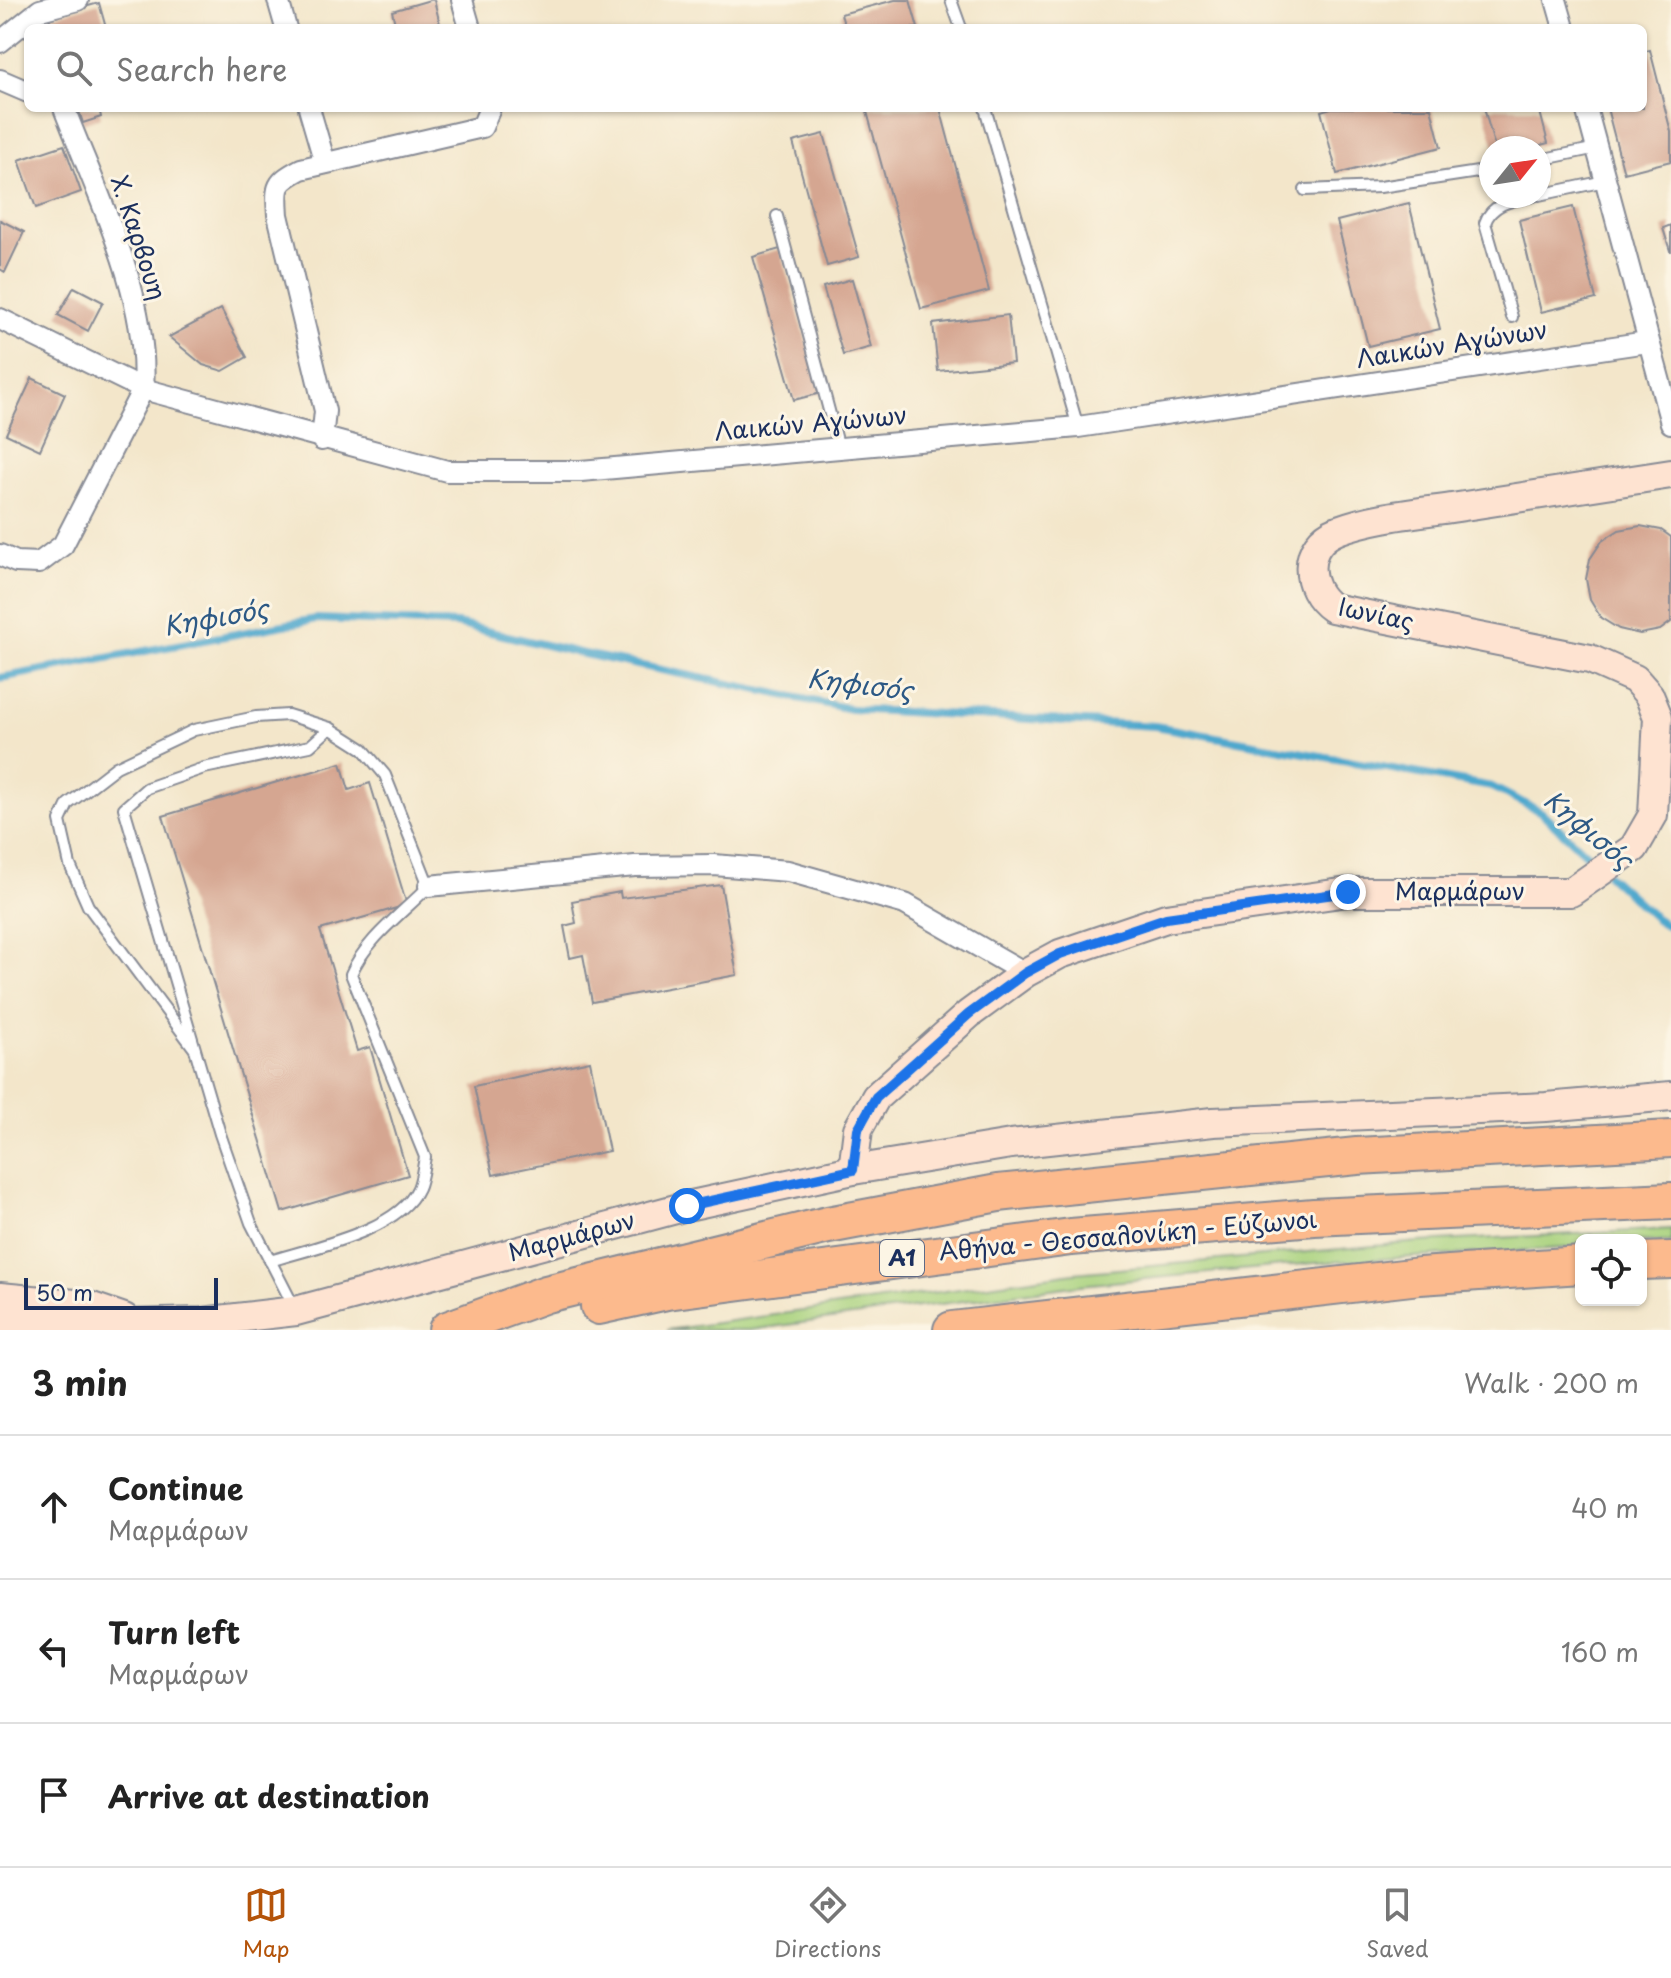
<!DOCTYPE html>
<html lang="en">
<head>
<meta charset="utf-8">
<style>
  :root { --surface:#fff; --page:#f6f6f6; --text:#222; --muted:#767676; --line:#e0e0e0; --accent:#b45309 }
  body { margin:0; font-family:"Playpen Sans",sans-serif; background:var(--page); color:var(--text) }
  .controls { position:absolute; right:24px; bottom:24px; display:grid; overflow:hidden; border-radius:12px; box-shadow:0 2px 6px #0004 }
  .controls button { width:72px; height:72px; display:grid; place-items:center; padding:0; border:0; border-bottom:2px solid var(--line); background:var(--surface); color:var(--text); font:40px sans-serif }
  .compass { position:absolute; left:1479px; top:136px; width:72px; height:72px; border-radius:50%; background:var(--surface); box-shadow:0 2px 6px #0004; rotate:60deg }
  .scale { position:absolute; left:24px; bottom:20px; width:194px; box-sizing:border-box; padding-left:8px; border:4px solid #1b2f5e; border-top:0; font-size:22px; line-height:28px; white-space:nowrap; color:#1b2f5e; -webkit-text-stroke:6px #fcf5e5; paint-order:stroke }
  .stop { position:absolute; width:24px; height:24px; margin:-18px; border:6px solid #1a73e8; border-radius:50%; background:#fff }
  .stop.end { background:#1a73e8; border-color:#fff; box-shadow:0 2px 8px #0008 }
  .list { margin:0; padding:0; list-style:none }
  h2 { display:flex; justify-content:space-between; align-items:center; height:104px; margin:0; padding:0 32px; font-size:34px }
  h2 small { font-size:26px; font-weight:400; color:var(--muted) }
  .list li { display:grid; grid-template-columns:52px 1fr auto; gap:24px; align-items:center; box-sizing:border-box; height:144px; padding:0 32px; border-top:2px solid var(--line) }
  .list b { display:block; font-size:30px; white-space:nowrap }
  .list p { margin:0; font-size:26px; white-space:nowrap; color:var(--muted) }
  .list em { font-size:26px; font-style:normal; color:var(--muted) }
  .icon { flex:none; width:44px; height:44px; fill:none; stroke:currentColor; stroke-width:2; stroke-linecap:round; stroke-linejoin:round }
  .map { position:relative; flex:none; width:1671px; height:1330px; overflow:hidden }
  .search { position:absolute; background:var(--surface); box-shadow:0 2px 6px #0004; left:24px; right:24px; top:24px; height:88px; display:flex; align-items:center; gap:20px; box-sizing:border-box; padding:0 28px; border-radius:12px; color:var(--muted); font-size:30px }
  .sheet { height:536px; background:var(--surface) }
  nav { display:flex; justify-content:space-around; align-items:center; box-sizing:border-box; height:112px; border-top:2px solid var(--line); background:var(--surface); font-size:22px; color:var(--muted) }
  nav a { display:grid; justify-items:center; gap:4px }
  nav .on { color:var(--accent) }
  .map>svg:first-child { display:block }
  .green { fill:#a8d27d; stroke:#62806e; stroke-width:2 }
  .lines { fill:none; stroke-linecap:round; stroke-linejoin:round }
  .stream { stroke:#4fa8cd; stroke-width:8 }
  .building { fill:#d5a691 }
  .lane-casing { stroke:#878a94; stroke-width:14 }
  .street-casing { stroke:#878a94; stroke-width:24 }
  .secondary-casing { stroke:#878a94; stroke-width:32 }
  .highway-casing { stroke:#878a94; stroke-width:40 }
  .lane { stroke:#fff; stroke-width:10 }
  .street { stroke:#fff; stroke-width:20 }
  .secondary { stroke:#fee3d1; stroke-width:28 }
  .highway { stroke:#fcba8d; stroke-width:36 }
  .route { stroke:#1a73e8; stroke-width:10 }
  .labels { text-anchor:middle; stroke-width:6; stroke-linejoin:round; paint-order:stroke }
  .shield { fill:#fcf5e5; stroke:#5e6a86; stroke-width:2 }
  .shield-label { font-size:22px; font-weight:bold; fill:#1b2f5e }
  .street-label { font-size:24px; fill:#1b2f5e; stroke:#fcf5e5 }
  .water-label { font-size:26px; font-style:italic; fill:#2d5985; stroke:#fcf5e5 }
</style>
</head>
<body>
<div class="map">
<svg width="1671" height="1330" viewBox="0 0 1671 1330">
  <rect width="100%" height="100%" fill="#fcf5e5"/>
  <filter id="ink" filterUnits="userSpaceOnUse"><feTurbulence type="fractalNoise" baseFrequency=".0125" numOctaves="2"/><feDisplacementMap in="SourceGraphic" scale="16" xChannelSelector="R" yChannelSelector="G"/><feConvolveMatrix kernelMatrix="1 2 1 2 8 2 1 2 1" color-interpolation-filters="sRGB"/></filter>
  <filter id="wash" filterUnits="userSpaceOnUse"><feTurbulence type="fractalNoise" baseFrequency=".006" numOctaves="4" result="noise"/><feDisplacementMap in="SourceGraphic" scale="32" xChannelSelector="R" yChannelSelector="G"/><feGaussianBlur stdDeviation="1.8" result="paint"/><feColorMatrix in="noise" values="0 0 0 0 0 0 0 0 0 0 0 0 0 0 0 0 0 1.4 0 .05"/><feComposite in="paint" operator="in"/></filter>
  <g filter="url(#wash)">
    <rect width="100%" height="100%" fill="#f3e6ca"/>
    <path class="green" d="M 1671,1229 L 1671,1242 L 1581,1240 L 1581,1247 L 1315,1263 L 1080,1285 L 750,1330 L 667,1330 L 1074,1273 L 1419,1242 Z"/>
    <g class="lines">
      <g class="stream">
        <path d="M 0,678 L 316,619 L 457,624 L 579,653 L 851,709 L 1155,726 L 1492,787 L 1541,812 L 1598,865"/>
        <path d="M 1608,875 L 1655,918 L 1671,928"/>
      </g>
    </g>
    <g id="blocks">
      <g class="building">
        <path d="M 430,0 L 434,0 L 441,28 L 396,28 L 392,11 Z"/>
        <path d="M 895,0 L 910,0 L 918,28 L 845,28 L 841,14 Z"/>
        <path d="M 99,3 L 106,28 L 52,28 L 49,17 Z"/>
        <path d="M 1650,50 L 1671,132 L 1671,161 L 1624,173 L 1607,108 L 1643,108 L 1643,52 Z"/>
        <path d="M 78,108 L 99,108 L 101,117 L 83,123 Z"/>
        <path d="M 866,108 L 940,108 L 989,291 L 921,309 Z"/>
        <path d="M 1331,108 L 1431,108 L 1441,147 L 1337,174 L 1321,111 Z"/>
        <path d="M 1484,108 L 1539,108 L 1548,143 L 1529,148 L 1495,148 Z"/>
        <path d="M 824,134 L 859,257 L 827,266 L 793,142 Z"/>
        <path d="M 64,145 L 81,192 L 36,208 L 19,160 Z"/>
        <path d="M 1409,203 L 1440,329 L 1368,346 L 1337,221 Z"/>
        <path d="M 1573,207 L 1596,299 L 1541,312 L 1519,220 Z"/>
        <path d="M 0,220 L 24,232 L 5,272 L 0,269 Z"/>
        <path d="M 1671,225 L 1671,251 L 1670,251 L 1663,228 Z"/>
        <path d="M 780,249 L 821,393 L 794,400 L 753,257 Z"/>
        <path d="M 852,279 L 871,347 L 843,355 L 823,287 Z"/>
        <path d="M 74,287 L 103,302 L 88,331 L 58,315 Z"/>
        <path d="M 221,309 L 247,357 L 223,371 L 203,365 L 169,337 Z"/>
        <path d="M 1008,315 L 1013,363 L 938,371 L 933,324 Z"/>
        <path d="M 32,378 L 65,394 L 40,450 L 6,434 Z"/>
        <path d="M 1640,526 L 1661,530 L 1671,537 L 1671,622 L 1660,630 L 1640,634 L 1619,629 L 1601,618 L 1590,600 L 1586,579 L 1590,559 L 1602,541 L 1619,530 Z"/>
        <path d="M 341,763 L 349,790 L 370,783 L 407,905 L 320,930 L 357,1051 L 370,1047 L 408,1175 L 282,1212 L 163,816 Z"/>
        <path d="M 721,885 L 737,975 L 592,1002 L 583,955 L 570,958 L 564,926 L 576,923 L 572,901 L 620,892 L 621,898 Z"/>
        <path d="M 590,1061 L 609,1151 L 493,1175 L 474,1086 Z"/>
      </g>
    </g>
  </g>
  <g filter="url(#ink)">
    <use href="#blocks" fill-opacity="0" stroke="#878a94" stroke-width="2"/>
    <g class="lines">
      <defs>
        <g id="lane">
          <path d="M 951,0 L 961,28"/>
          <path d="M 985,108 L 1078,427"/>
          <path d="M 1539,160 L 1597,148"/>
          <path d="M 1305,190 L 1380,187 L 1491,170"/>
          <path d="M 1539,195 L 1605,181"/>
          <path d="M 777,216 L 839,448"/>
          <path d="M 1512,317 L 1485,223 C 1492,202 1515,200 1534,196"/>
          <path d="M 194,1048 L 88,906 L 70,865 L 60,821 L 68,804 L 116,767 L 194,730 L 256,717 L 288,715 L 330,728 L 363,749 L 385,775 L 429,886 C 402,914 366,939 351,974 L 425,1157 C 423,1167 422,1179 418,1188 C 399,1231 311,1248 270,1261"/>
          <path d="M 295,1309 L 251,1223 L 220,1134 L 124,808 L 147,788 L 204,768 L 310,746 L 330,728"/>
        </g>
        <g id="street">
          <path d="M 278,0 L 286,28"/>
          <path d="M 462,0 L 470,28"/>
          <path d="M 1556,0 L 1564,28"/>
          <path d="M 0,42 L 40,10 L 78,0"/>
          <path d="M 0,80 L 28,92"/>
          <path d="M 309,108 L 325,163"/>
          <path d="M 1586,108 L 1671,423"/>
          <path d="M 0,319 L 143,389 L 447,471 L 581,471 L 1078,427 L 1647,342"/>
          <path d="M 322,440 L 325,411 L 278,215 C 276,186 275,183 301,169 L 482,127 L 490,108"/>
          <path d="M 0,555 L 16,562 L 39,563 L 63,545 L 143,389 C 150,298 96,192 64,108"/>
          <path d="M 429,886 L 635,866 L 714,865 L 788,871 L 905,904 L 1025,973"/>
        </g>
        <g id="secondary">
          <path d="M 853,1170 L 858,1129 L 876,1097 L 969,1014 L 1025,973 L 1060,954 L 1166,918 L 1348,892 L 1571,892 L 1634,848 L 1653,815 L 1658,717 L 1649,695 L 1635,679 L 1590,659 L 1332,608 C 1303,588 1302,544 1338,530 C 1375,516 1419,513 1458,507 C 1529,496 1600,485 1671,474"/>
          <path d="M 0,1297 L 86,1305 L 124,1318"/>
          <path d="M 0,1321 L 81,1325 L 202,1322 L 296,1311 L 687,1206 L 853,1170 L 1011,1144 L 1213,1122 L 1546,1107 L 1671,1096"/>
        </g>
        <g id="highway">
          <path d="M 1641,1261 L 1671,1260"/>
          <path d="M 599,1306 L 667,1291 L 1071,1237 L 1314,1217 L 1671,1201"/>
          <path d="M 447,1330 L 546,1294 L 828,1225 L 998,1193 L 1357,1156 L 1671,1139"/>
          <path d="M 952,1330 L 1420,1276 L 1581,1265"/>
        </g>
      </defs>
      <use href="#lane" class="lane-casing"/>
      <use href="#street" class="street-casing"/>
      <use href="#secondary" class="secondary-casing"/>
      <use href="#highway" class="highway-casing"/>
      <use href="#lane" class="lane"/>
      <use href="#street" class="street"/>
      <use href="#secondary" class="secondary"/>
      <use href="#highway" class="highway"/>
    </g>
  </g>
  <g class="lines" filter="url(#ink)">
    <path class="route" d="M 687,1206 L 853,1170 L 858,1129 L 876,1097 L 969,1014 L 1025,973 L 1060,954 L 1166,918 L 1348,892"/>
  </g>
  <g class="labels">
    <rect class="shield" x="880" y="1240" width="44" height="36" rx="6"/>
    <g class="shield-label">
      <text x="902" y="1266">Α1</text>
    </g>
    <g class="street-label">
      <text transform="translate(138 238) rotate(72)" y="8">Χ. Καρβουη</text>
      <text transform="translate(1452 345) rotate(-9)" y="8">Λαικών Αγώνων</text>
      <text transform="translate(811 424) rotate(-5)" y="8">Λαικών Αγώνων</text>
      <text transform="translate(1376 615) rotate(12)" y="8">Ιωνίας</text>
      <text x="1460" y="900">Μαρμάρων</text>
      <text transform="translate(1128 1236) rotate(-5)" y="8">Αθήνα - Θεσσαλονίκη - Εύζωνοι</text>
      <text transform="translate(572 1237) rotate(-15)" y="8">Μαρμάρων</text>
    </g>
    <g class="water-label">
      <text transform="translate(216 618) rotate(-10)" y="9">Κηφισός</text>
      <text transform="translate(860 685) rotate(7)" y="9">Κηφισός</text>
      <text transform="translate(1588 830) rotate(40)" y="9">Κηφισός</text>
    </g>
  </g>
</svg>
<div class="controls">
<button><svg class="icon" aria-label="locate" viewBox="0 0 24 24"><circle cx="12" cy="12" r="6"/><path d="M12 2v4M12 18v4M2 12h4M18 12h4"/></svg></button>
</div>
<svg class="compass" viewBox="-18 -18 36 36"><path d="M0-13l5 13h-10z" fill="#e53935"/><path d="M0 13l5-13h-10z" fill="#767676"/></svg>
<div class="scale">50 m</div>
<div class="stop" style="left:687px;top:1206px"></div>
<div class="stop end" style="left:1348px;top:892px"></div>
<div class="search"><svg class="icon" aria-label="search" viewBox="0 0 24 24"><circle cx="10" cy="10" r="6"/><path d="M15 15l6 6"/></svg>Search here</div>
</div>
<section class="sheet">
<h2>3 min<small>Walk · 200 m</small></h2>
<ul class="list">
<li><svg class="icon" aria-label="ahead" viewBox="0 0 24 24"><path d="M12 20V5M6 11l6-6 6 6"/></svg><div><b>Continue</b><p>Μαρμάρων</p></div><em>40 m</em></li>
<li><svg class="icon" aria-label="left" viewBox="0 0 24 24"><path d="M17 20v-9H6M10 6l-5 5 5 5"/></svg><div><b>Turn left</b><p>Μαρμάρων</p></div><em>160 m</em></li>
<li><svg class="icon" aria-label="arrive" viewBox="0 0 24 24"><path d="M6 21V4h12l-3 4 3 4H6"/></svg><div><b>Arrive at destination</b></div></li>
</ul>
</section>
<nav>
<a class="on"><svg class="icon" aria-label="map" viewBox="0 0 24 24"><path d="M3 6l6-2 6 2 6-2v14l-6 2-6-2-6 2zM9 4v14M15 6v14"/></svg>Map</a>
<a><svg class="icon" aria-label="directions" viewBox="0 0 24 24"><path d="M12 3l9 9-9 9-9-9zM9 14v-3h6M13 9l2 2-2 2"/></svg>Directions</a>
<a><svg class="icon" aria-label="saved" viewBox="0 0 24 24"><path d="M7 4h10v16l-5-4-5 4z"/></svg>Saved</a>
</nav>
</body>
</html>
